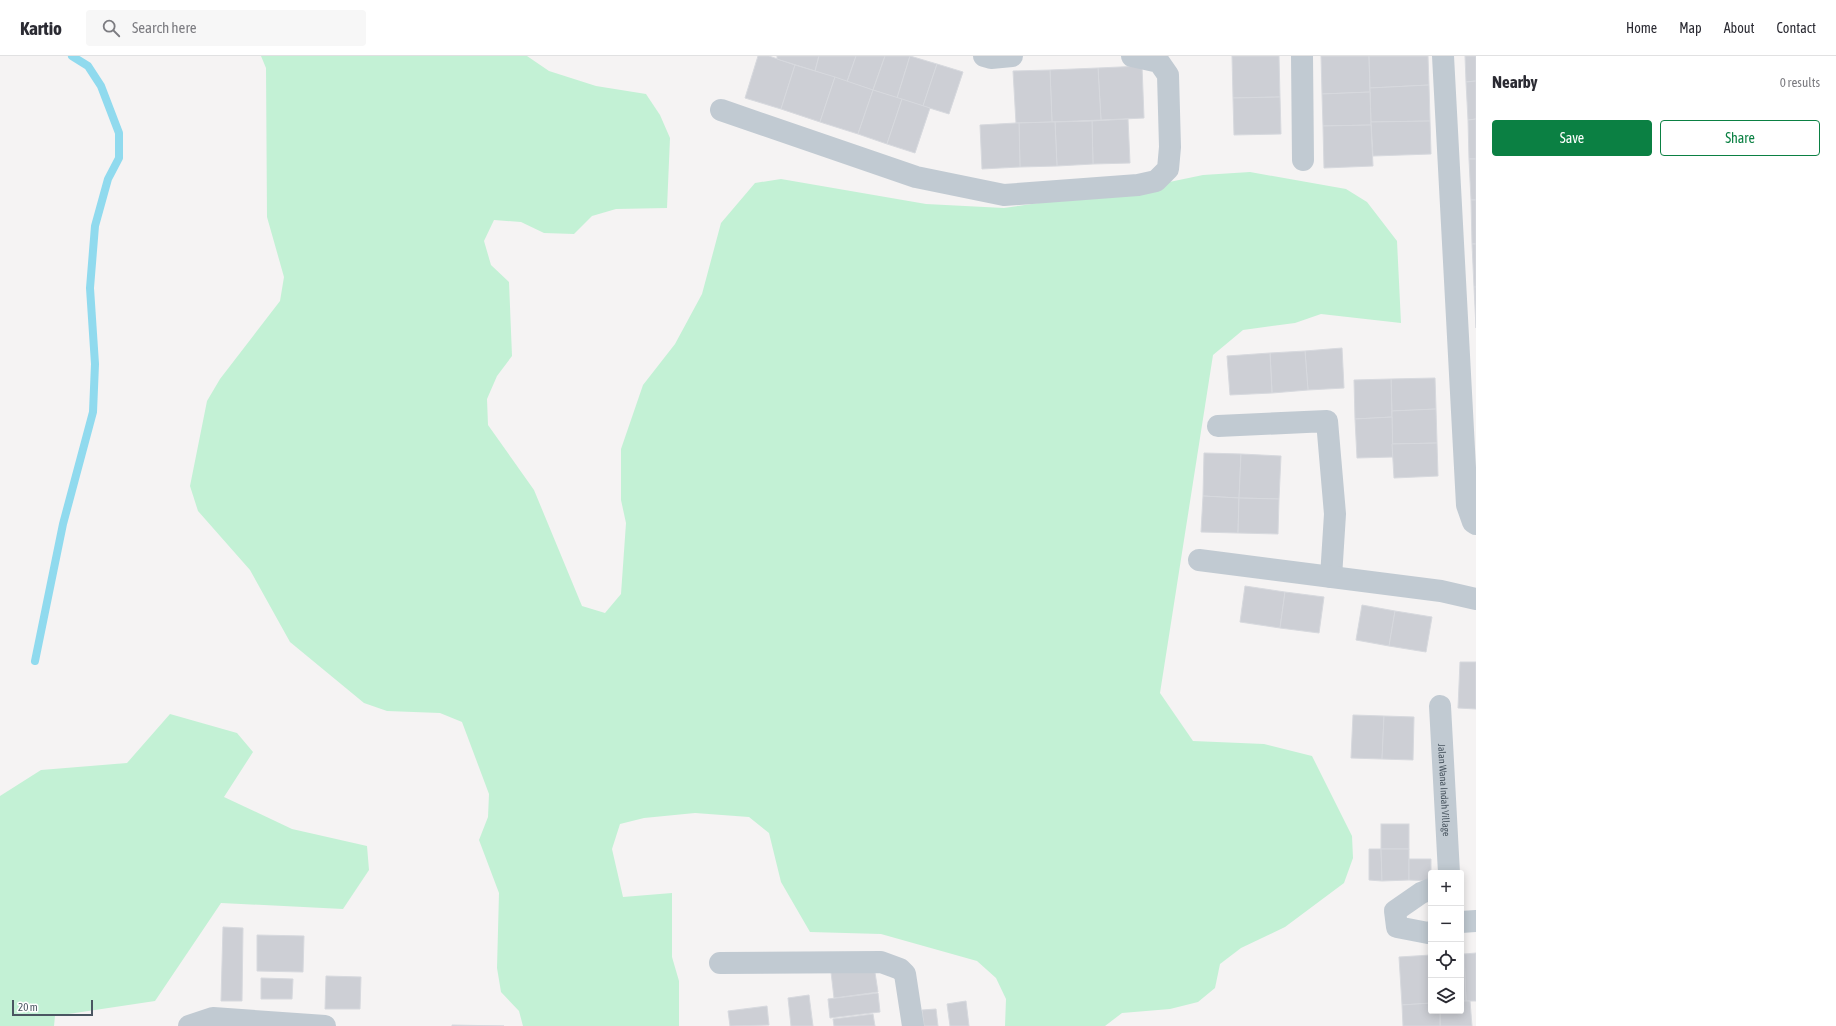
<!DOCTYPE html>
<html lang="en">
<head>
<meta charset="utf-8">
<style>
  :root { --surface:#fff; --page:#f7f7f7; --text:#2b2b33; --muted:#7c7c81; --line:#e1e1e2; --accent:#0b8043 }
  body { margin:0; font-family:"Asap Condensed",sans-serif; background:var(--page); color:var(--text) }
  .controls { position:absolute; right:12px; bottom:12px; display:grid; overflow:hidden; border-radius:4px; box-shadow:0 2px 10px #0003 }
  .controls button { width:36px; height:36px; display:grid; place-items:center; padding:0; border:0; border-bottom:1px solid var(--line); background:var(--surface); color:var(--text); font:20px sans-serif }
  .scale { position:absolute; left:12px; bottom:10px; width:81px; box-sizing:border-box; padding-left:4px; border:2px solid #4a5661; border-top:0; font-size:11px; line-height:14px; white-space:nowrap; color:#4a5661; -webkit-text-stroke:3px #fff; paint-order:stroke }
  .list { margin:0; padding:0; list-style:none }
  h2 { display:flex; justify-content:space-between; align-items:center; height:52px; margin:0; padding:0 16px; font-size:17px }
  h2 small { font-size:13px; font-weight:400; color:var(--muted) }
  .actions { display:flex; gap:8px; padding:12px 16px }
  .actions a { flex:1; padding:9px 0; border:1px solid var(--accent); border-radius:4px; text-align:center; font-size:14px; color:var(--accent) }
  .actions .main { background:var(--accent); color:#fff }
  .icon { flex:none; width:22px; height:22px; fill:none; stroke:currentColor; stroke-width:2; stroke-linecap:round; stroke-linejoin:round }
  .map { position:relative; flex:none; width:1476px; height:970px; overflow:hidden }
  header { display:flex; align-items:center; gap:24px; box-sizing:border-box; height:56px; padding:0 20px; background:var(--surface); border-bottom:1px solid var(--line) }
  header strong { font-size:19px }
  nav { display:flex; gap:22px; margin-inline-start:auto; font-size:14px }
  .search { width:280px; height:36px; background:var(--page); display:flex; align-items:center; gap:10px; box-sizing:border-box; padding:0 14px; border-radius:4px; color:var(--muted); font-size:15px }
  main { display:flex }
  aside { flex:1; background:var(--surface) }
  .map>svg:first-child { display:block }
  .green { fill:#c3f1d5 }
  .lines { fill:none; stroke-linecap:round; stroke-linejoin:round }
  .stream { stroke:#90daee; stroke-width:8 }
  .building { fill:#cdcfd5; stroke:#d7d9de }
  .minor { stroke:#c1cad2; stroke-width:22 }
  .labels { text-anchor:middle; stroke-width:4; stroke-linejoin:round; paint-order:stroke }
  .street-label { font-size:10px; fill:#4a5661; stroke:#fff }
</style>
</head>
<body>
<header>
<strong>Kartio</strong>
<div class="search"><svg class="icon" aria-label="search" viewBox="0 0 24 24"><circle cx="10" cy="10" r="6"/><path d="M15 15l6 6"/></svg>Search here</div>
<nav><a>Home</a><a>Map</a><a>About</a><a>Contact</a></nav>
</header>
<main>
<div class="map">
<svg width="1476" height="970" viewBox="0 0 1476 970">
  <rect width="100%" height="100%" fill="#f5f3f3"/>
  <g class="green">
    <path d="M 261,0 L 527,0 L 549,15 L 596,30 L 646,38 L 660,59 L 670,82 L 667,152 L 616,153 L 592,160 L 574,178 L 544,177 L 521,166 L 494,164 L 484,185 L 491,209 L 509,226 L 512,300 L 497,320 L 487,343 L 488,369 L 534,434 L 582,550 L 605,557 L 621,538 L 626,467 L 621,444 L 621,393 L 643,329 L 675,288 L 702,238 L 721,167 L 755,127 L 781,123 L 926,148 L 1004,152 L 1131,134 L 1203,119 L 1250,116 L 1346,133 L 1367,146 L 1397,185 L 1401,267 L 1321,258 L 1295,267 L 1243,274 L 1213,299 L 1160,637 L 1193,685 L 1264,688 L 1312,700 L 1352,780 L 1353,802 L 1344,827 L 1285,871 L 1241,892 L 1220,908 L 1215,932 L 1198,946 L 1170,953 L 1122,957 L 1105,970 L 1005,970 L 1006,943 L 996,922 L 977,905 L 881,878 L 810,876 L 781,826 L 769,777 L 749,761 L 695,757 L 644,762 L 620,768 L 612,793 L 623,841 L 672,837 L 672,901 L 679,925 L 679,970 L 523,970 L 519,955 L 501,936 L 497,912 L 499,837 L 479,784 L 488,761 L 489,738 L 462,666 L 440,657 L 387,655 L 364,647 L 290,586 L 250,514 L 198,455 L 190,430 L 207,345 L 220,323 L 280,245 L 284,221 L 267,161 L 266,12 Z"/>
    <path d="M 170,658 L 237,677 L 253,696 L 224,741 L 292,773 L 367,790 L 369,814 L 343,853 L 221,847 L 155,945 L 55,960 L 54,970 L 0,970 L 0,740 L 41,714 L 127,707 Z"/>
  </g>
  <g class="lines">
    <path class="stream" d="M 35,605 L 63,468 L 93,356 L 95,308 L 90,232 L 95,170 L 108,123 L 119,102 L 119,77 L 101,30 L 88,10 L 72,0"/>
  </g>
  <g class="building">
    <path d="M 758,0 L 769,0 L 795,9 L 781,53 L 745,42 Z"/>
    <path d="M 777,0 L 819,0 L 815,15 L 777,3 Z"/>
    <path d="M 819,0 L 856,0 L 847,26 L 815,15 Z"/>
    <path d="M 856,0 L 885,0 L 873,34 L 847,26 Z"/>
    <path d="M 885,0 L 910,0 L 897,42 L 873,34 Z"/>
    <path d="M 910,0 L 937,8 L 923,50 L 897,42 Z"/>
    <path d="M 1232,0 L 1279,0 L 1280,41 L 1233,42 Z"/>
    <path d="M 1321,0 L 1369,0 L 1370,36 L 1322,38 Z"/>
    <path d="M 1369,0 L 1428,0 L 1429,29 L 1370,32 Z"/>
    <path d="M 1465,0 L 1476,0 L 1476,25 L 1466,26 Z"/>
    <path d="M 937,8 L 963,16 L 949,58 L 923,50 Z"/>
    <path d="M 795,9 L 835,21 L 820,66 L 781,53 Z"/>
    <path d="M 1142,10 L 1144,62 L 1101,64 L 1098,12 Z"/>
    <path d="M 1098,12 L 1101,64 L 1052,66 L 1050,14 Z"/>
    <path d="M 1050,14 L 1052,66 L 1016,67 L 1013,15 Z"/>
    <path d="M 835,21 L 873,34 L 858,78 L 820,66 Z"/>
    <path d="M 1476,25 L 1476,63 L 1468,64 L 1466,26 Z"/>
    <path d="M 1429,29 L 1430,65 L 1371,66 L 1370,32 Z"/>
    <path d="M 873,34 L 902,43 L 887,88 L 858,78 Z"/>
    <path d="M 1370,36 L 1371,69 L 1323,70 L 1322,38 Z"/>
    <path d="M 1280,41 L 1281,78 L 1234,79 L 1233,42 Z"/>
    <path d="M 902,43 L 930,52 L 915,97 L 887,88 Z"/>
    <path d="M 1128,63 L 1130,107 L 1093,108 L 1092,65 Z"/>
    <path d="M 1476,63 L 1476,103 L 1469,103 L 1468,64 Z"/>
    <path d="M 1092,65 L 1093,108 L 1057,110 L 1055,66 Z"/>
    <path d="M 1430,65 L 1431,98 L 1373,100 L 1371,66 Z"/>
    <path d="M 1052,66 L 1055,66 L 1057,110 L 1020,111 L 1019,67 Z"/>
    <path d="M 1016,67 L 1019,67 L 1020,111 L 982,113 L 980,69 Z"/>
    <path d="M 1371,69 L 1373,110 L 1324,112 L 1323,70 Z"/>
    <path d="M 1469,103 L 1476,103 L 1476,144 L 1471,144 Z"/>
    <path d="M 1471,144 L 1476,144 L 1476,188 L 1472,188 Z"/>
    <path d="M 1472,188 L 1476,188 L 1476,231 L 1474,231 Z"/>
    <path d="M 1474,231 L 1476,231 L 1476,272 Z"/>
    <path d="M 1342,292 L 1344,332 L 1308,334 L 1305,295 Z"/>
    <path d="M 1305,295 L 1308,334 L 1272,337 L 1270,297 Z"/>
    <path d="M 1270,297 L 1272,337 L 1230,339 L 1227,300 Z"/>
    <path d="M 1435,322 L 1436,353 L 1392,355 L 1391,323 Z"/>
    <path d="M 1391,323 L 1392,361 L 1355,363 L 1354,324 Z"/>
    <path d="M 1436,353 L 1437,387 L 1392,388 L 1392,355 Z"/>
    <path d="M 1392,361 L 1393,401 L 1357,402 L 1355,363 Z"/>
    <path d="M 1437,387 L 1438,420 L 1394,422 L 1392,388 Z"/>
    <path d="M 1204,397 L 1241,398 L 1239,442 L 1203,440 Z"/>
    <path d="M 1241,398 L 1281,400 L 1279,443 L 1239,442 Z"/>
    <path d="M 1203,440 L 1239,442 L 1238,477 L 1201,476 Z"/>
    <path d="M 1239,442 L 1279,443 L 1278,478 L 1238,477 Z"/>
    <path d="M 1245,530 L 1285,536 L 1280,572 L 1240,566 Z"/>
    <path d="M 1285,536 L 1324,541 L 1319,577 L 1280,572 Z"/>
    <path d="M 1362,549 L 1395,555 L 1389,590 L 1356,584 Z"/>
    <path d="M 1395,555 L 1432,561 L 1426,596 L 1389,590 Z"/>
    <path d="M 1460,606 L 1476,606 L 1476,653 L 1458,652 Z"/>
    <path d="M 1353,659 L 1384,660 L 1382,703 L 1351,702 Z"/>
    <path d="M 1384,660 L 1414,661 L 1413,704 L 1382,703 Z"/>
    <rect x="1381" y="768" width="28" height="25"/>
    <path d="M 1369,793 L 1381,793 L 1382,825 L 1369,824 Z"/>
    <path d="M 1381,793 L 1409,793 L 1409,824 L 1382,825 Z"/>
    <path d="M 1409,803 L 1431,803 L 1431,825 L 1409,824 Z"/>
    <path d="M 223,871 L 243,872 L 242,945 L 221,945 Z"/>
    <path d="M 257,879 L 304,880 L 303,916 L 257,915 Z"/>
    <path d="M 1476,897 L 1476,945 L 1466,945 L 1464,898 Z"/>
    <path d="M 1461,898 L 1464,898 L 1466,945 L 1461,945 Z"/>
    <path d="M 1431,899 L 1431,947 L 1402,949 L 1399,901 Z"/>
    <path d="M 874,910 L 878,936 L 834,942 L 831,916 Z"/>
    <path d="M 326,920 L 361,921 L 360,953 L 325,953 Z"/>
    <path d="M 261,922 L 293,923 L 292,943 L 261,943 Z"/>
    <path d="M 878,937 L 880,956 L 830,962 L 828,943 Z"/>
    <path d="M 809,939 L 813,970 L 791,970 L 788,942 Z"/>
    <path d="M 966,945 L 969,970 L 950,970 L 947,948 Z"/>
    <path d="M 1461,945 L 1470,945 L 1472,970 L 1440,970 L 1440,955 L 1461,955 Z"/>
    <path d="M 1431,947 L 1431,955 L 1440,955 L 1440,970 L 1403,970 L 1402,949 Z"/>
    <path d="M 767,950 L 769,969 L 730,970 L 728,955 Z"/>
    <path d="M 936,953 L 938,970 L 924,970 L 922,954 Z"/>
    <path d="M 873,958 L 875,970 L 834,970 L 833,963 Z"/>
    <path d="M 452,969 L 504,970 L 452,970 Z"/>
  </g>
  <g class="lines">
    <g class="minor">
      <path d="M 984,0 L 991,2 L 1012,0"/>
      <path d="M 1302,0 L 1303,104"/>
      <path d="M 1443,0 L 1467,449 L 1473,466 L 1476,468"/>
      <path d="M 721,54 L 916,121 L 1004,139 L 1138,129 L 1156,125 L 1168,113 L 1170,91 L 1168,19 L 1159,6 L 1132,0"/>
      <path d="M 1218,370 L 1327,365 L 1335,458 L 1331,521"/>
      <path d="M 1199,504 L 1441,535 L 1476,543"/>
      <path id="s1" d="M 1440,650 L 1449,817"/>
      <path d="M 1431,833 L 1421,837 L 1395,855 L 1397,871 L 1428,877 L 1431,876"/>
      <path d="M 1461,866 L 1476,865"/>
      <path d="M 720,907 L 881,906 L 900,913 L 905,918 L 913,970"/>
      <path d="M 189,970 L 213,962 L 325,970"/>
    </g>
  </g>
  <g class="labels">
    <g class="street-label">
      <text dy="4" stroke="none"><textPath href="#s1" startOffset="84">Jalan Wana Indah Village</textPath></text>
    </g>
  </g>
</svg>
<div class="controls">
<button>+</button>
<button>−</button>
<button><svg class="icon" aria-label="locate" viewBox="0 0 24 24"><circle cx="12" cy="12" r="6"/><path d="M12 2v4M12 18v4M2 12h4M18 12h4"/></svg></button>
<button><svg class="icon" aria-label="layers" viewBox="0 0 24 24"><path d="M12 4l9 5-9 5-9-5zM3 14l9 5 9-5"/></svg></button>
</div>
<div class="scale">20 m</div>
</div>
<aside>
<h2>Nearby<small>0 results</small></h2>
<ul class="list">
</ul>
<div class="actions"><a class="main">Save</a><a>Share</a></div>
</aside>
</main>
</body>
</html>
